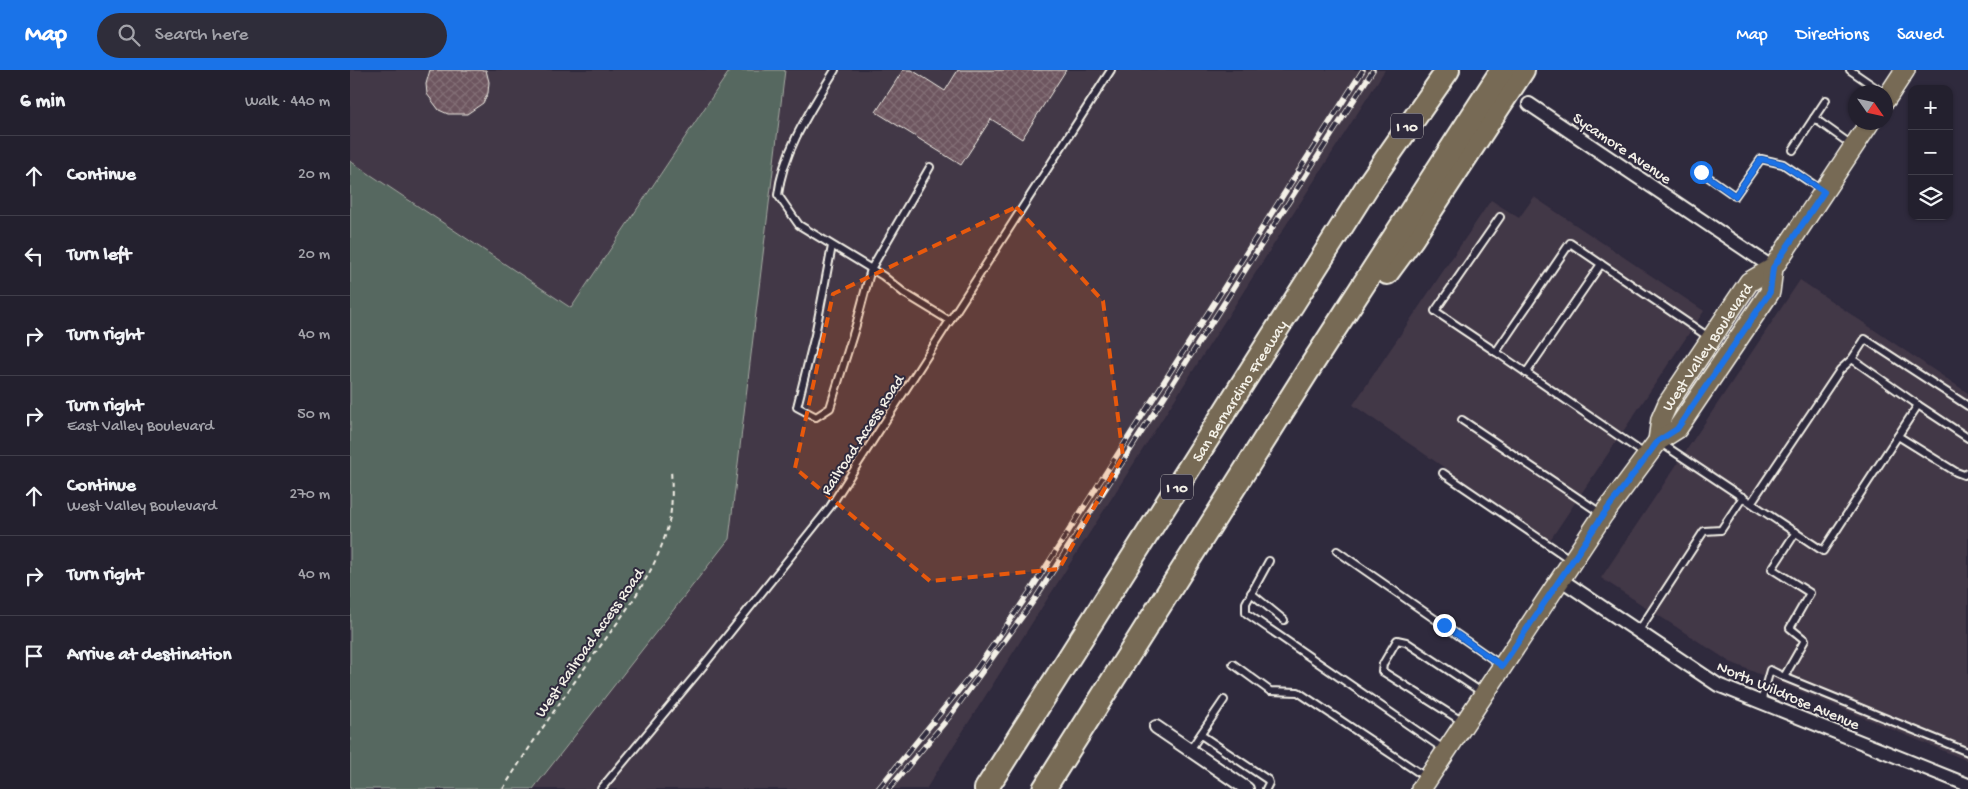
<!DOCTYPE html>
<html lang="en">
<head>
<meta charset="utf-8">
<style>
  :root { --surface:#23202e; --page:#2f2d3a; --text:#f1f3f6; --muted:#a3a3aa; --line:#403e4a; --accent:#1a73e8 }
  body { margin:0; font-family:"Gochi Hand",sans-serif; background:var(--page); color:var(--text) }
  .controls { position:absolute; right:15px; top:15px; display:grid; overflow:hidden; border-radius:10px; box-shadow:0 1px 4px #0004 }
  .controls button { width:45px; height:45px; display:grid; place-items:center; padding:0; border:0; border-bottom:1px solid var(--line); background:var(--surface); color:var(--text); font:25px sans-serif }
  .compass { position:absolute; left:1498px; top:15px; width:45px; height:45px; border-radius:50%; background:var(--surface); box-shadow:0 1px 4px #0004; rotate:124deg }
  .stop { position:absolute; width:15px; height:15px; margin:-11px; border:4px solid #1a73e8; border-radius:50%; background:#fff }
  .stop.end { background:#1a73e8; border-color:#fff; box-shadow:0 1px 5px #0008 }
  .list { margin:0; padding:0; list-style:none }
  h2 { display:flex; justify-content:space-between; align-items:center; height:65px; margin:0; padding:0 20px; font-size:21px }
  h2 small { font-size:16px; font-weight:400; color:var(--muted) }
  .list li { display:grid; grid-template-columns:32px 1fr auto; gap:15px; align-items:center; box-sizing:border-box; height:80px; padding:0 20px; border-top:1px solid var(--line) }
  .list b { display:block; font-size:19px; white-space:nowrap }
  .list p { margin:0; font-size:16px; white-space:nowrap; color:var(--muted) }
  .list em { font-size:16px; font-style:normal; color:var(--muted) }
  .icon { flex:none; width:28px; height:28px; fill:none; stroke:currentColor; stroke-width:2; stroke-linecap:round; stroke-linejoin:round }
  .map { position:relative; flex:none; width:1618px; height:719px; overflow:hidden }
  header { display:flex; align-items:center; gap:30px; box-sizing:border-box; height:70px; padding:0 25px; background:var(--accent); color:#fff }
  header strong { font-size:24px }
  nav { display:flex; gap:28px; margin-inline-start:auto; font-size:18px }
  .search { width:350px; height:45px; background:var(--page); display:flex; align-items:center; gap:12px; box-sizing:border-box; padding:0 18px; border-radius:28px; color:var(--muted); font-size:19px }
  main { display:flex }
  aside { flex:1; background:var(--surface) }
  .map>svg:first-child { display:block }
  .built { fill:#423747 }
  .green { fill:#576860; stroke:#a6aca4 }
  .building { fill:url(#building-cross-hatch); stroke:#f4f1e8 }
  .lines { fill:none; stroke-linecap:round; stroke-linejoin:round }
  .service-casing { stroke:#f4f1e8; stroke-width:10 }
  .minor-casing { stroke:#f4f1e8; stroke-width:16 }
  .primary-casing { stroke:#f4f1e8; stroke-width:22 }
  .motorway-casing { stroke:#f4f1e8; stroke-width:26 }
  .path { stroke:#f4f1e8; stroke-width:2; stroke-dasharray:5 4; stroke-linecap:butt }
  .service { stroke:#2f2a3d; stroke-width:6 }
  .minor { stroke:#2f2a3d; stroke-width:12 }
  .primary { stroke:#776a54; stroke-width:19 }
  .motorway { stroke:#776a54; stroke-width:22 }
  .rail-casing { stroke:#f4f1e8; stroke-width:5.5 }
  .rail { stroke:#2f2a3d; stroke-width:4; stroke-dasharray:11; stroke-linecap:butt }
  .route { stroke:#1a73e8; stroke-width:6 }
  .marked { fill:#e8590c; fill-opacity:0.2; stroke:#e8590c; stroke-width:4; stroke-dasharray:10 6; stroke-linejoin:round }
  .labels { text-anchor:middle; stroke-width:4; stroke-linejoin:round; paint-order:stroke }
  .shield { fill:#2f2a3d; stroke:#b9b5b5; stroke-width:1 }
  .shield-label { font-size:15px; font-weight:bold; fill:#f4f1e8 }
  .street-label { font-size:16px; fill:#f4f1e8; stroke:#2f2a3d }
</style>
</head>
<body>
<header>
<strong>Map</strong>
<div class="search"><svg class="icon" aria-label="search" viewBox="0 0 24 24"><circle cx="10" cy="10" r="6"/><path d="M15 15l6 6"/></svg>Search here</div>
<nav><a>Map</a><a>Directions</a><a>Saved</a></nav>
</header>
<main>
<aside>
<h2>6 min<small>Walk · 440 m</small></h2>
<ul class="list">
<li><svg class="icon" aria-label="ahead" viewBox="0 0 24 24"><path d="M12 20V5M6 11l6-6 6 6"/></svg><div><b>Continue</b></div><em>20 m</em></li>
<li><svg class="icon" aria-label="left" viewBox="0 0 24 24"><path d="M17 20v-9H6M10 6l-5 5 5 5"/></svg><div><b>Turn left</b></div><em>20 m</em></li>
<li><svg class="icon" aria-label="right" viewBox="0 0 24 24"><path d="M7 20v-9h11M14 6l5 5-5 5"/></svg><div><b>Turn right</b></div><em>40 m</em></li>
<li><svg class="icon" aria-label="right" viewBox="0 0 24 24"><path d="M7 20v-9h11M14 6l5 5-5 5"/></svg><div><b>Turn right</b><p>East Valley Boulevard</p></div><em>50 m</em></li>
<li><svg class="icon" aria-label="ahead" viewBox="0 0 24 24"><path d="M12 20V5M6 11l6-6 6 6"/></svg><div><b>Continue</b><p>West Valley Boulevard</p></div><em>270 m</em></li>
<li><svg class="icon" aria-label="right" viewBox="0 0 24 24"><path d="M7 20v-9h11M14 6l5 5-5 5"/></svg><div><b>Turn right</b></div><em>40 m</em></li>
<li><svg class="icon" aria-label="arrive" viewBox="0 0 24 24"><path d="M6 21V4h12l-3 4 3 4H6"/></svg><div><b>Arrive at destination</b></div></li>
</ul>
</aside>
<div class="map">
<svg width="1618" height="719" viewBox="0 0 1618 719">
  <defs>
    <pattern id="building-cross-hatch" width="8" height="8" patternUnits="userSpaceOnUse" patternTransform="scale(1.25)"><rect width="8" height="8" fill="#6d555e"/><path d="M0 0l8 8M0 8l8-8" fill="none" stroke="#826e75"/></pattern>
  </defs>
  <rect width="100%" height="100%" fill="#2f2a3d"/>
  <filter id="ink" filterUnits="userSpaceOnUse"><feTurbulence type="fractalNoise" baseFrequency=".02" numOctaves="2"/><feDisplacementMap in="SourceGraphic" scale="10" xChannelSelector="R" yChannelSelector="G"/><feConvolveMatrix kernelMatrix="1 2 1 2 8 2 1 2 1" color-interpolation-filters="sRGB"/></filter>
  <g filter="url(#ink)">
    <g class="built">
      <path d="M 0,0 L 380,0 L 221,239 L 0,91 Z"/>
      <path d="M 435,0 L 1035,0 L 576,719 L 183,719 L 379,469 Z"/>
      <path d="M 1184,127 L 1354,241 L 1200,470 L 1003,335 L 1141,130 L 1169,148 Z"/>
      <path d="M 1450,210 L 1618,323 L 1618,691 L 1380,592 L 1251,508 Z"/>
    </g>
    <path class="green" d="M 380,0 L 435,0 L 379,469 L 183,719 L 0,719 L 0,91 L 221,238 Z"/>
    <g class="building">
      <path d="M 80,0 L 136,0 L 139,12 L 138,23 L 133,33 L 117,44 L 98,44 L 89,40 L 77,24 L 76,14 Z"/>
      <path d="M 553,0 L 562,0 L 595,21 L 608,0 L 716,0 L 672,69 L 641,49 L 611,95 L 526,42 Z"/>
    </g>
    <g class="lines">
      <defs>
        <g id="service">
          <path d="M 485,0 C 462,38 433,80 428,125 L 449,155 L 533,206 L 554,223 L 600,251"/>
          <path d="M 1500,0 L 1532,22"/>
          <path d="M 1476,30 L 1464,48 L 1503,76"/>
          <path d="M 1443,80 L 1464,48"/>
          <path d="M 1351,102 L 1385,126 L 1411,89 L 1433,94 L 1473,121"/>
          <path d="M 482,176 L 465,265 L 447,337 L 466,347 L 480,338 L 506,255 L 521,199 L 580,97"/>
          <path d="M 1146,282 L 1085,241 L 1150,147"/>
          <path d="M 1502,289 L 1515,269 L 1618,336"/>
          <path d="M 1176,303 L 1251,194"/>
          <path d="M 1568,335 L 1618,368"/>
          <path d="M 1112,350 L 1252,444"/>
          <path d="M 1548,366 L 1606,402 L 1614,405 L 1618,403"/>
          <path d="M 1311,373 L 1473,481 L 1568,335 L 1502,289 L 1490,300 L 1401,433"/>
          <path d="M 1296,385 L 1146,282 L 1220,173 L 1360,268"/>
          <path d="M 1093,403 L 1221,490"/>
          <path d="M 987,481 L 1151,595"/>
          <path d="M 919,491 L 896,533 L 896,543 L 1095,680"/>
          <path d="M 901,523 L 934,550"/>
          <path d="M 1288,562 L 1354,461 L 1371,460 L 1393,427"/>
          <path d="M 883,594 L 920,621 L 948,622 L 1077,708"/>
          <path d="M 1434,607 L 1618,682"/>
          <path d="M 1411,632 L 1420,600 L 1434,607 L 1455,570 L 1440,558 L 1460,523 L 1422,499 L 1446,462"/>
          <path d="M 1113,652 L 1032,601 L 1033,594 L 1047,570 L 1056,572 L 1133,623"/>
          <path d="M 851,665 L 918,710 L 919,713 L 916,719"/>
          <path d="M 840,680 L 874,630"/>
          <path d="M 251,719 L 350,600 L 480,437 L 761,0"/>
        </g>
        <g id="minor">
          <path d="M 1179,34 L 1423,198"/>
          <path d="M 1210,509 L 1368,615 L 1618,715"/>
          <path d="M 806,657 L 897,719"/>
        </g>
        <g id="primary">
          <path d="M 1536,29 L 1555,0"/>
          <path id="s1" d="M 1308,371 L 1311,349 L 1318,333 L 1399,212 L 1423,198"/>
          <path d="M 1071,719 L 1253,445 L 1308,371 L 1327,359 L 1420,222 L 1423,198 L 1520,52"/>
        </g>
        <g id="motorway">
          <path d="M 1037,203 L 1062,169 L 1173,0"/>
          <path id="s2" d="M 636,719 L 1020,112 L 1098,0"/>
          <path d="M 694,719 L 959,299 L 1152,0"/>
        </g>
      </defs>
      <use href="#service" class="service-casing"/>
      <use href="#minor" class="minor-casing"/>
      <use href="#primary" class="primary-casing"/>
      <use href="#motorway" class="motorway-casing"/>
      <path class="path" d="M 153,719 C 179,677 207,636 236,596 C 267,552 304,509 318,456 C 323,438 322,418 321,399"/>
      <use href="#service" class="service"/>
      <use href="#minor" class="minor"/>
      <use href="#primary" class="primary"/>
      <use href="#motorway" class="motorway"/>
      <defs>
        <g id="rail">
          <path d="M 528,719 L 627,598 L 679,523 L 1013,0"/>
          <path d="M 539,719 L 600,646 L 685,529 L 1023,0"/>
        </g>
      </defs>
      <use href="#rail" class="rail-casing"/>
      <use href="#rail" class="rail"/>
    </g>
  </g>
  <g class="lines" filter="url(#ink)">
    <path class="route" d="M 1094,555 L 1152,596 L 1253,445 L 1308,371 L 1327,359 L 1420,222 L 1423,198 L 1474,122 L 1433,94 L 1411,89 L 1385,126 L 1351,102"/>
  </g>
  <path class="marked" d="M 666,137 L 753,231 L 773,386 L 709,499 L 580,511 L 445,398 L 483,224 Z"/>
  <g class="labels">
    <g class="shield">
      <rect x="1041" y="43.5" width="32" height="25" rx="4"/>
      <rect x="811" y="404.5" width="32" height="25" rx="4"/>
    </g>
    <g class="shield-label">
      <text x="1057" y="61">I 10</text>
      <text x="827" y="422">I 10</text>
    </g>
    <g class="street-label">
      <text transform="translate(1273 77) rotate(34)" y="6">Sycamore Avenue</text>
      <text dy="6" stroke="none"><textPath href="#s1" startOffset="108">West Valley Boulevard</textPath></text>
      <text dy="6" stroke="none"><textPath href="#s2" startOffset="472">San Bernardino Freeway</textPath></text>
      <text transform="translate(511 364) rotate(-57)" y="6">Railroad Access Road</text>
      <text transform="translate(238 572) rotate(-55)" y="6">West Railroad Access Road</text>
      <text transform="translate(1439 624) rotate(23)" y="6">North Wildrose Avenue</text>
    </g>
  </g>
</svg>
<div class="controls">
<button>+</button>
<button>−</button>
<button><svg class="icon" aria-label="layers" viewBox="0 0 24 24"><path d="M12 4l9 5-9 5-9-5zM3 14l9 5 9-5"/></svg></button>
</div>
<svg class="compass" viewBox="-18 -18 36 36"><path d="M0-13l5 13h-10z" fill="#e53935"/><path d="M0 13l5-13h-10z" fill="#a3a3aa"/></svg>
<div class="stop" style="left:1351px;top:102px"></div>
<div class="stop end" style="left:1094px;top:555px"></div>
</div>
</main>
</body>
</html>
